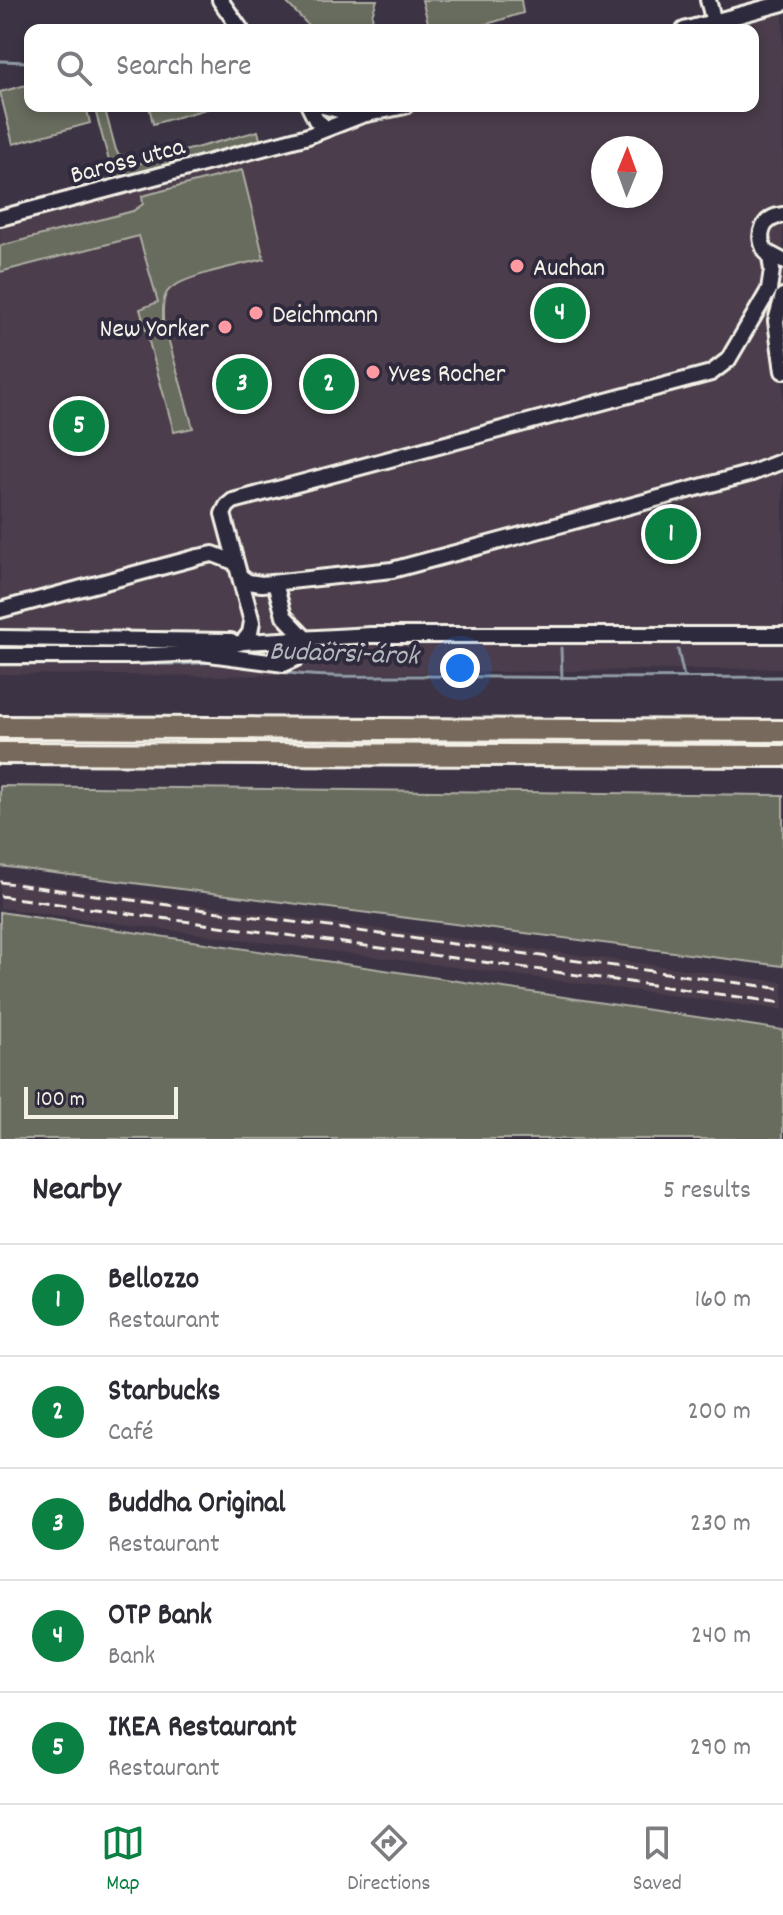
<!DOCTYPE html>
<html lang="en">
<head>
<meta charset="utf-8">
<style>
  :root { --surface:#fff; --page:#f7f7f7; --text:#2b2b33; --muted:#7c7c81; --line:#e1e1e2; --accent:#0b8043 }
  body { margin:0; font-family:Dekko,sans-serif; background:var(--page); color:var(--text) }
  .compass { position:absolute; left:591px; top:136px; width:72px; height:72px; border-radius:50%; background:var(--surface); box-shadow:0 4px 12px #0003; rotate:1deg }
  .scale { position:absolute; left:24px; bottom:20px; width:154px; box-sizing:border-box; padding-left:8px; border:4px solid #f4f1e8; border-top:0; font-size:22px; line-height:28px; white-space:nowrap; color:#f4f1e8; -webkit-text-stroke:6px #2f2a3d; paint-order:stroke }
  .you { position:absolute; left:460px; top:668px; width:28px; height:28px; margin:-20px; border:6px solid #fff; border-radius:50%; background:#1a73e8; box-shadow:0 0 0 12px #1a73e833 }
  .badge { display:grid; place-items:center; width:52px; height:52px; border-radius:50%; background:var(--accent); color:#fff; font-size:26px; font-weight:700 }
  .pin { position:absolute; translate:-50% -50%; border:4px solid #fff; box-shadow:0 2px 8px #0006 }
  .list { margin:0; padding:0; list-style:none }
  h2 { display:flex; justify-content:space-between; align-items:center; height:104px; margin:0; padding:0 32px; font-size:34px }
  h2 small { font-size:26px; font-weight:400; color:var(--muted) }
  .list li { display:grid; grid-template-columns:52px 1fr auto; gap:24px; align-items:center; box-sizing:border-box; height:112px; padding:0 32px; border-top:2px solid var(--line) }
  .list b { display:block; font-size:30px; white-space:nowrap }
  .list p { margin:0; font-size:26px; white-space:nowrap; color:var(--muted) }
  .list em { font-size:26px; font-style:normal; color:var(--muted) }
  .icon { flex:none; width:44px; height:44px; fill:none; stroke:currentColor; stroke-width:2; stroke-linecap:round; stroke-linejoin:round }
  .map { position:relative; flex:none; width:783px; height:1139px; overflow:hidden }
  .search { position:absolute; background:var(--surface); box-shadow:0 4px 12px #0003; left:24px; right:24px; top:24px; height:88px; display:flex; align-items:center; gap:20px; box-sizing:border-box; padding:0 28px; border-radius:16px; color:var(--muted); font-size:30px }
  .sheet { height:664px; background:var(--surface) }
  nav { display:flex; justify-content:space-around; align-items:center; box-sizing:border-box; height:112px; border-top:2px solid var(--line); background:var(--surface); font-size:22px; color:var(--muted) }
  nav a { display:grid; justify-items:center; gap:4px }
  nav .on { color:var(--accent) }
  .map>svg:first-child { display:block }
  .built { fill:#4b3e4c; fill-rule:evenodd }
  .green { fill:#686c5e; stroke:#aeaea3; stroke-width:2 }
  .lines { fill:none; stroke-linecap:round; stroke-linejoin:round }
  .stream { stroke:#909ba5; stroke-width:3 }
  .minor-casing { stroke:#f4f1e8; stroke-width:20 }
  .highway-casing { stroke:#f4f1e8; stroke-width:26 }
  .minor { stroke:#2f2a3d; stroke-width:14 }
  .highway { stroke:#77695c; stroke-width:20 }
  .rail { stroke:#f4f1e8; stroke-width:3; stroke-dasharray:12 6; stroke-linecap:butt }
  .poi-dot { fill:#ff9aa2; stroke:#2f2a3d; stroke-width:3 }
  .labels { text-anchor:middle; stroke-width:8; stroke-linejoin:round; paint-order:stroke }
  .street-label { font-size:26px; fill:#f4f1e8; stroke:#2f2a3d }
  .poi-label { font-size:26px; fill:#f4f1e8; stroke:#2f2a3d; text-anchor:start }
  .water-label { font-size:28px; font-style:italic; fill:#b2b8bc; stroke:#2f2a3d }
</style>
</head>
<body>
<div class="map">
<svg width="783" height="1139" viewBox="0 0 783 1139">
  <rect width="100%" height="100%" fill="#3c3344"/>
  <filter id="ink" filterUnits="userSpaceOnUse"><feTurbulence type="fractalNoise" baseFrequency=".0125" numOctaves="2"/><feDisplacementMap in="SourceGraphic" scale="16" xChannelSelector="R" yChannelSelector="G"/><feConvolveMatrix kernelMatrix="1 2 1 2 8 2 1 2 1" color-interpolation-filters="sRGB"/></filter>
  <g filter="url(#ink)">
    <g class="built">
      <path d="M 783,8 L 783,668 L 218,676 L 0,674 L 0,228 L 411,106 L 753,106 L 753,30 L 698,30 ZM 603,148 L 651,148 L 651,196 L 603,196 Z"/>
      <path d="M 0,879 L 783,982 L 783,1010 L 0,908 Z"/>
    </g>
    <g class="green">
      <path d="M 284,0 L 377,0 L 372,15 L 374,30 L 313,30 Z"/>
      <path d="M 422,0 L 521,0 L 523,13 C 494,21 458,37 429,26 Z"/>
      <path d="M 30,84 L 30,106 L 86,106 L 90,123 L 13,144 L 0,92 Z"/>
      <path d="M 94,106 L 104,106 L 116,150 L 118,154 L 127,157 L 129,166 L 258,131 L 261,143 L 119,181 L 114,179 Z"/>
      <path d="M 149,106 L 217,106 L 153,124 Z"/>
      <path d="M 242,170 L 264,259 C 244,264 182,276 169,290 C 162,297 163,310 163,320 L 193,428 L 174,432 L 140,309 L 158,302 L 139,236 L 0,272 L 0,246 L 133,211 L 143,204 L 142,196 Z"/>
      <path d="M 0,786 L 783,795 L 783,966 L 0,866 Z"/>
      <path d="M 0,912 L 783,1030 L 783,1139 L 0,1139 Z"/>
    </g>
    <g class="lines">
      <g class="stream">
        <path d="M 0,61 L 30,62"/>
        <path d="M 561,648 L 562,678"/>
        <path d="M 678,650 L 684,677"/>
        <path d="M 0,665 L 181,664 L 217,662"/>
        <path d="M 252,666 C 308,681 370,675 428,676 C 547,678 665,678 783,677"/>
      </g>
      <defs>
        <g id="minor">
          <path d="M 220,0 L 241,30"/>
          <path d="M 708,0 L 714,22"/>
          <path d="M 684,30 L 783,3"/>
          <path d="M 309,106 L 316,120 L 326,128"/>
          <path d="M 323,106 L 358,115"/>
          <path d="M 783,215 C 762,218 756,235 766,252 L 783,261"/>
          <path d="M 0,218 L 308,136 L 362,115 L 405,106"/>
          <path d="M 783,296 L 776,321 L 783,371"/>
          <path d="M 241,577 L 248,582 L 262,584 L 392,570 L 752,473 L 783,461"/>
          <path d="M 275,583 L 284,616 L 305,638"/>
          <path d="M 0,610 L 198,557 L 213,554 L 234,562"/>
          <path d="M 0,638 L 231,641"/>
          <path d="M 243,642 L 250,633 L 252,622 L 223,514 L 227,506 L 233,501 L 711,373 L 728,360 L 769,290 L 772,270 L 770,257"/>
          <path d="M 202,653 L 243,642 L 371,635 L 783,635"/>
          <path d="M 0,656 L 130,656 L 202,653 L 284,664 L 299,657 L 304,648 L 305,638"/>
        </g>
        <g id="highway">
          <path d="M 0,727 L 783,731"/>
          <path d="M 0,753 L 783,756"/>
        </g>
      </defs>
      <use href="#minor" class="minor-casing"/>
      <use href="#highway" class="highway-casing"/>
      <use href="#minor" class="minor"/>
      <use href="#highway" class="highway"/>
      <g class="rail">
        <path d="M 0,882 L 783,989"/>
        <path d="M 0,896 L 783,1003"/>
      </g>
    </g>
  </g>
  <g class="poi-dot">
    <circle cx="517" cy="266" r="8"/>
    <circle cx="256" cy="313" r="8"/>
    <circle cx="225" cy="327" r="8"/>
    <circle cx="373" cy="372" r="8"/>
  </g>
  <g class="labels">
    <g class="street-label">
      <text transform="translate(127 159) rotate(-15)" y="9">Baross utca</text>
    </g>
    <g class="poi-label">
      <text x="533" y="275">Auchan</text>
      <text x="272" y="322">Deichmann</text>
      <text x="209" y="336" text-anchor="end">New Yorker</text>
      <text x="389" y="381">Yves Rocher</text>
    </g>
    <g class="water-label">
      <text transform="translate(344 651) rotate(2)" y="10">Budaörsi-árok</text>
    </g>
  </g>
</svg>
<svg class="compass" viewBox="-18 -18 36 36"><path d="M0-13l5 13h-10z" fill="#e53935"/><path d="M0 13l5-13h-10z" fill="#7c7c81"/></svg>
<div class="scale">100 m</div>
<div class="you"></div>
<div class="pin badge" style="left:671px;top:534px">1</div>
<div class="pin badge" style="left:329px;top:384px">2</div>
<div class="pin badge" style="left:242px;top:384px">3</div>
<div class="pin badge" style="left:560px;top:313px">4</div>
<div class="pin badge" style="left:79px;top:426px">5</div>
<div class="search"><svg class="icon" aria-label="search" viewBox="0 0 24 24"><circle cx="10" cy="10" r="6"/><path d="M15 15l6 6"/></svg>Search here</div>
</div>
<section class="sheet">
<h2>Nearby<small>5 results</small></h2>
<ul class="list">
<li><span class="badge">1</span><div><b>Bellozzo</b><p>Restaurant</p></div><em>160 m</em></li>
<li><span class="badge">2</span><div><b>Starbucks</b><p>Café</p></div><em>200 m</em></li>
<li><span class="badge">3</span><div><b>Buddha Original</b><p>Restaurant</p></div><em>230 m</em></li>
<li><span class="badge">4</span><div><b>OTP Bank</b><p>Bank</p></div><em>240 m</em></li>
<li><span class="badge">5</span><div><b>IKEA Restaurant</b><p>Restaurant</p></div><em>290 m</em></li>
</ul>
</section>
<nav>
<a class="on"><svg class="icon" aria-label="map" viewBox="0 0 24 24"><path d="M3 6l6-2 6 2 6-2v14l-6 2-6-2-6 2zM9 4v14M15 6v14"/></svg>Map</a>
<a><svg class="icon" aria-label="directions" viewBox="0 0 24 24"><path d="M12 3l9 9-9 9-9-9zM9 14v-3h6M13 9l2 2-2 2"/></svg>Directions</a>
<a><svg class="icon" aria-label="saved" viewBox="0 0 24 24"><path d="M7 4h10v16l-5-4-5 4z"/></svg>Saved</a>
</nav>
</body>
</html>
